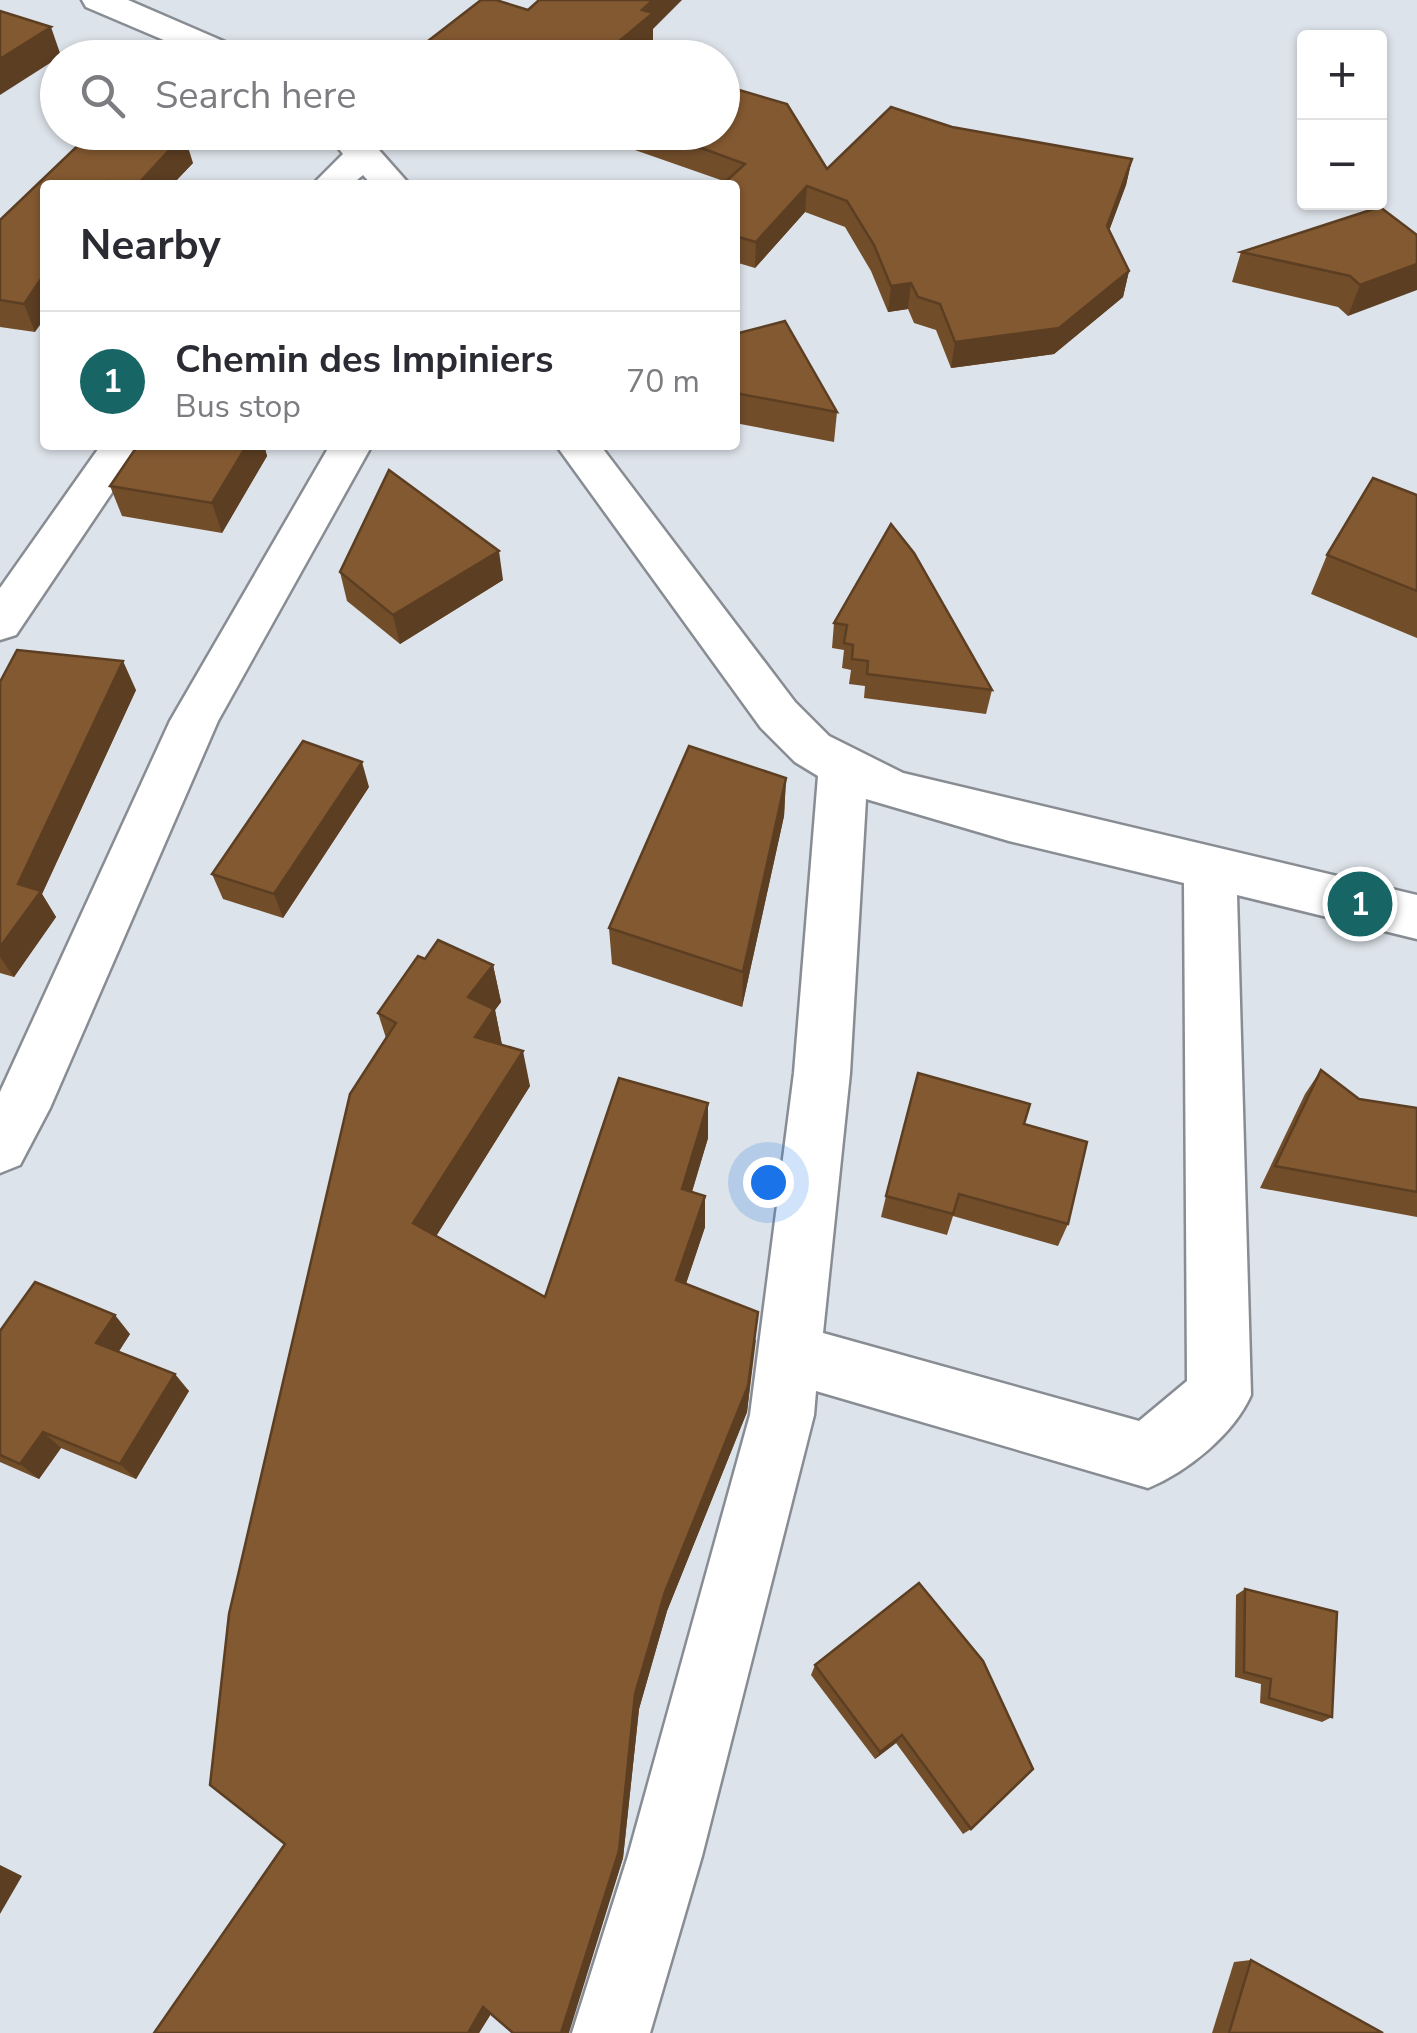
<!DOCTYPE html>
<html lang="en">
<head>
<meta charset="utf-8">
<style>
  :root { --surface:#fff; --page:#f7f7f7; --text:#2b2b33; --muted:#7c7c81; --line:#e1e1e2; --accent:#176564 }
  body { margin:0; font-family:"Nunito Sans",sans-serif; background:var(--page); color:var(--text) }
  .controls { position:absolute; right:30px; top:30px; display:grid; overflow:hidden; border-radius:10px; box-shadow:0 2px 8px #0004 }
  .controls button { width:90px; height:90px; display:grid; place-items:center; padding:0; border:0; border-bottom:2px solid var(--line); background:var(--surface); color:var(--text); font:50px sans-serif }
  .you { position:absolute; left:768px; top:1182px; width:35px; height:35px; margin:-25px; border:8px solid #fff; border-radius:50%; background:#1a73e8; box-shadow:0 0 0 15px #1a73e833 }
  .badge { display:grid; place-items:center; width:65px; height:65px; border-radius:50%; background:var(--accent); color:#fff; font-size:32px; font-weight:700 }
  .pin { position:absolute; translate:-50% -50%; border:5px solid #fff; box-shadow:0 2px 10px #0006 }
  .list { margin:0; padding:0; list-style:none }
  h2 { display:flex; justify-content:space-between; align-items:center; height:130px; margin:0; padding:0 40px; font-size:42px }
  h2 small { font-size:32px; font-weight:400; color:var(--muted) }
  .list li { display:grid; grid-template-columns:65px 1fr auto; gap:30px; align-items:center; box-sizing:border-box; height:140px; padding:0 40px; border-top:2px solid var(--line) }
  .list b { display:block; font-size:38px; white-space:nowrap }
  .list p { margin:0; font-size:32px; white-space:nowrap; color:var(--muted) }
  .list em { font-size:32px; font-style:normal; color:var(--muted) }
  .icon { flex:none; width:55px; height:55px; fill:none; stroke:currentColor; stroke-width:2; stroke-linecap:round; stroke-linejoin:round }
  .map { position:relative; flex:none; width:1417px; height:2033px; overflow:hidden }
  .search { position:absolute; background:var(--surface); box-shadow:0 2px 8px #0004; left:40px; top:40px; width:700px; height:110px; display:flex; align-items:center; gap:25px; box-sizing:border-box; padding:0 35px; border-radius:55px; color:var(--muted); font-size:38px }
  .panel { position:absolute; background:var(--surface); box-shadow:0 2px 8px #0004; left:40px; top:180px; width:700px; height:270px; border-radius:10px }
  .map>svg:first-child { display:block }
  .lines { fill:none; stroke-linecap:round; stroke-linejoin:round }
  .minor-casing { stroke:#888c93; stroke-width:5 }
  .minor { fill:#fff; fill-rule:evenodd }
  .wall { fill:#714d2a }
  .shaded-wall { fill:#5c3e22 }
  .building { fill:#835931; stroke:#5c3e22; stroke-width:2.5 }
</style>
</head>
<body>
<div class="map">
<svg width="1417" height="2033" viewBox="0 0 1417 2033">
  <rect width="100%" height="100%" fill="#dde3ea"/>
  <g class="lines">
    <defs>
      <g id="minor">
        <path d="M 82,0 L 128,0 L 246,51 L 251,58 L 206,58 L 86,7 Z"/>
        <path d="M 326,132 L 363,132 L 410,185 L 372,185 L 363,175 L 351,185 L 312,185 L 343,154 Z"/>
        <path d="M 101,445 L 144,445 L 16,635 L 0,640 L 0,588 Z"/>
        <path d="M 330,445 L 372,445 L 218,721 L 50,1108 L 20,1165 L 0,1173 L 0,1092 L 170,721 Z"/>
        <path d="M 556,445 L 600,445 L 795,702 L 829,736 L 903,773 L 1417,895 L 1417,939 L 1237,895 L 1251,1395 C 1234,1434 1187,1472 1148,1488 L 816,1391 L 814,1415 L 702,1856 L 650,2033 L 572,2033 L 628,1856 L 750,1415 L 794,1073 L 818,776 L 795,762 L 761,728 ZM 866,799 L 1009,841 L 1184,883 L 1187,1381 L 1139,1421 L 823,1333 L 850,1073 Z"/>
      </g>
    </defs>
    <use href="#minor" class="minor-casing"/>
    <use href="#minor" class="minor"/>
  </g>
  <g class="wall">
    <path d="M 952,127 L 1132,159 L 1126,185 L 1109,231 L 1129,271 L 1123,297 L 1054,354 L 951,368 L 936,330 L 914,323 L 908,309 L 888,312 L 871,271 L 845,227 L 805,212 L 755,268 L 735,262 L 735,185 L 632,149 L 631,132 L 722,132 L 827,169 Z"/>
    <path d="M 92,132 L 193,163 L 172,185 L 45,185 L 35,332 L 0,327 L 0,220 Z"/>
    <path d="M 1417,235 L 1348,316 L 1338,307 L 1232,282 L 1241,252 Z"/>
    <path d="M 735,334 L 837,412 L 834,442 L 735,423 Z"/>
    <path d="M 138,445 L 264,445 L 267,456 L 222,533 L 122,516 L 110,486 Z"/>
    <path d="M 1417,495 L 1417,638 L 1311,594 L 1327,555 Z"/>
    <path d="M 891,524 L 992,690 L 986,714 L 864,698 L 865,686 L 849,684 L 851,670 L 842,668 L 844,650 L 832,648 L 834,623 Z"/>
    <path d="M 340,572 L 503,580 L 400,644 L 347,601 Z"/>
    <path d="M 0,682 L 136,690 L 42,894 L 56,917 L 14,977 L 0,973 Z"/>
    <path d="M 786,778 L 784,816 L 742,1007 L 612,964 L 609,928 Z"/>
    <path d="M 369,787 L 283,918 L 223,899 L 212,874 Z"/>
    <path d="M 493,965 L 501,1002 L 495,1010 L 502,1045 L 530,1086 L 436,1236 L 545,1297 L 708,1103 L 708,1138 L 692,1192 L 705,1227 L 686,1284 L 756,1340 L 747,1412 L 667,1611 L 639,1709 L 623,1858 L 568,2032 L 491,2014 L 479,2033 L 154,2033 L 285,1844 L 386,1038 L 378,1013 Z"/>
    <path d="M 1321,1070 L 1359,1099 L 1417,1108 L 1417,1217 L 1260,1188 L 1305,1094 Z"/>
    <path d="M 1024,1124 L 1068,1224 L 1058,1246 L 953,1216 L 947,1235 L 881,1217 L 886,1196 Z"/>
    <path d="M 0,1331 L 130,1334 L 118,1352 L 189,1391 L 136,1479 L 61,1448 L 39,1479 L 0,1462 Z"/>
    <path d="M 1245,1589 L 1332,1717 L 1322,1722 L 1260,1703 L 1261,1684 L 1235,1677 L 1236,1595 Z"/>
    <path d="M 815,1665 L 1033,1769 L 971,1829 L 963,1834 L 896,1743 L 875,1759 L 811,1675 Z"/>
    <path d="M 1251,1960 L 1383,2033 L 1212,2033 L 1234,1962 Z"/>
  </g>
  <g class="shaded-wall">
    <path d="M 653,0 L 682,0 L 653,29 L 653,42 L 635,58 L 599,58 Z"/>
    <path d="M 51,27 L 61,56 L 0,95 L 0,59 Z"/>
    <path d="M 184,134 L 193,163 L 172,185 L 137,185 Z"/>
    <path d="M 1132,159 L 1126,185 L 1101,252 L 1107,226 Z"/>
    <path d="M 807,186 L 805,212 L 755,268 L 756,242 Z"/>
    <path d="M 1417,264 L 1417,290 L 1348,316 L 1360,285 Z"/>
    <path d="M 1129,271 L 1123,297 L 1054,354 L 951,368 L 955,342 Z"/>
    <path d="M 45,273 L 45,318 L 35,332 L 24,304 Z"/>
    <path d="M 911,283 L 908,309 L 888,312 L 891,286 Z"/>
    <path d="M 247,445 L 264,445 L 267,456 L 222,533 L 212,503 Z"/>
    <path d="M 499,551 L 503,580 L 400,644 L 393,615 Z"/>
    <path d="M 123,661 L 136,690 L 42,894 L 56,917 L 14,977 L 0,957 L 0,947 L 18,884 Z"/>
    <path d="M 362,762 L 369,787 L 283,918 L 274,894 Z"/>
    <path d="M 786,778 L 784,816 L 742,1007 L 743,972 Z"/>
    <path d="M 493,965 L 501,1002 L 495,1010 L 502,1045 L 475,1037 L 468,997 Z"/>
    <path d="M 523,1051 L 530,1086 L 425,1254 L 413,1223 Z"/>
    <path d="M 708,1103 L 708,1138 L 683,1221 L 682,1189 Z"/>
    <path d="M 705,1196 L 705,1227 L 677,1310 L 676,1280 Z"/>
    <path d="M 758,1312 L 747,1412 L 667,1611 L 639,1709 L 623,1858 L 569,2033 L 561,2033 L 635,1694 L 665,1592 Z"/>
    <path d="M 115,1315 L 130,1334 L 113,1361 L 96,1343 Z"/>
    <path d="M 175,1374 L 189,1391 L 136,1479 L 120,1464 Z"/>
    <path d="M 43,1432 L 61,1448 L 39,1479 L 20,1464 Z"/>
    <path d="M 902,1735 L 896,1743 L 875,1759 L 880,1752 Z"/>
    <path d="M 0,1865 L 22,1876 L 0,1914 Z"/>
    <path d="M 483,2007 L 495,2007 L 479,2033 L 468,2033 Z"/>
  </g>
  <g class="building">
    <path d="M 481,0 L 496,0 L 528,10 L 539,0 L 653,0 L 642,10 L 653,13 L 599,58 L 406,58 Z"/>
    <path d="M 0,11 L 51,27 L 0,59 Z"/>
    <path d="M 722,85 L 787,104 L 827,169 L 891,107 L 952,127 L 1132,159 L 1107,226 L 1129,271 L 1059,328 L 955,342 L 940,304 L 918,297 L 911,283 L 891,286 L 874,245 L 847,201 L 807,186 L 756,242 L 735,236 L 735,185 L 722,185 L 745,164 L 658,132 L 722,132 Z"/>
    <path d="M 92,132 L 177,132 L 184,134 L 137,185 L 125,185 L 108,181 L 106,185 L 45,185 L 45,273 L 24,304 L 0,300 L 0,220 Z"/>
    <path d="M 1380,207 L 1417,235 L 1417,264 L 1360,285 L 1350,276 L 1241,252 Z"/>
    <path d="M 785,321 L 837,412 L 735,393 L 735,334 Z"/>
    <path d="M 138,445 L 247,445 L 212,503 L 110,486 Z"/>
    <path d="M 389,470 L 499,551 L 393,615 L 340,572 Z"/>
    <path d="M 1373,478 L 1417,495 L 1417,591 L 1327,555 Z"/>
    <path d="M 891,524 L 914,553 L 992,690 L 867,674 L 868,661 L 852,659 L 853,645 L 844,643 L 847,625 L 834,623 Z"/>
    <path d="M 17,650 L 123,661 L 18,884 L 41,891 L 0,947 L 0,682 Z"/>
    <path d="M 303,741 L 362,762 L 274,894 L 212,874 Z"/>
    <path d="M 689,746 L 786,778 L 743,972 L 609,928 Z"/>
    <path d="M 438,940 L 493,965 L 468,997 L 494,1009 L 475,1037 L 523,1051 L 413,1223 L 545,1297 L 619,1078 L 708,1103 L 682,1189 L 705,1196 L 676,1280 L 758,1312 L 748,1386 L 665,1592 L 635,1694 L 619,1851 L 561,2033 L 513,2033 L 483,2007 L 468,2033 L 154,2033 L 285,1844 L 210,1785 L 229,1614 L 350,1094 L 396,1023 L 378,1013 L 418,956 L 425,959 Z"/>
    <path d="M 1321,1070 L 1359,1099 L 1417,1108 L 1417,1192 L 1275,1166 Z"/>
    <path d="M 918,1073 L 1030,1104 L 1024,1124 L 1087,1142 L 1068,1224 L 959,1194 L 953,1214 L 886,1196 Z"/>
    <path d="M 35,1282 L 115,1315 L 96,1343 L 175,1374 L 120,1464 L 43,1432 L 20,1464 L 0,1455 L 0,1331 Z"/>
    <path d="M 919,1583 L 983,1661 L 1033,1769 L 971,1829 L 902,1735 L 880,1752 L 815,1665 Z"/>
    <path d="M 1245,1589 L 1337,1612 L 1332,1717 L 1269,1698 L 1271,1679 L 1244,1672 Z"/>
    <path d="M 1251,1960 L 1383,2033 L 1229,2033 Z"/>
  </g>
</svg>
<div class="controls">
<button>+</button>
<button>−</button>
</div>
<div class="you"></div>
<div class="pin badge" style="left:1360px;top:904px">1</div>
<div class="search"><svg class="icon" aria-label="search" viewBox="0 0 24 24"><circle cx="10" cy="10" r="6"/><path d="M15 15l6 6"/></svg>Search here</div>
<section class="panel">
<h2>Nearby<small></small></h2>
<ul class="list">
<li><span class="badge">1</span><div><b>Chemin des Impiniers</b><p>Bus stop</p></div><em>70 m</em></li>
</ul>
</section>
</div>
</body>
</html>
